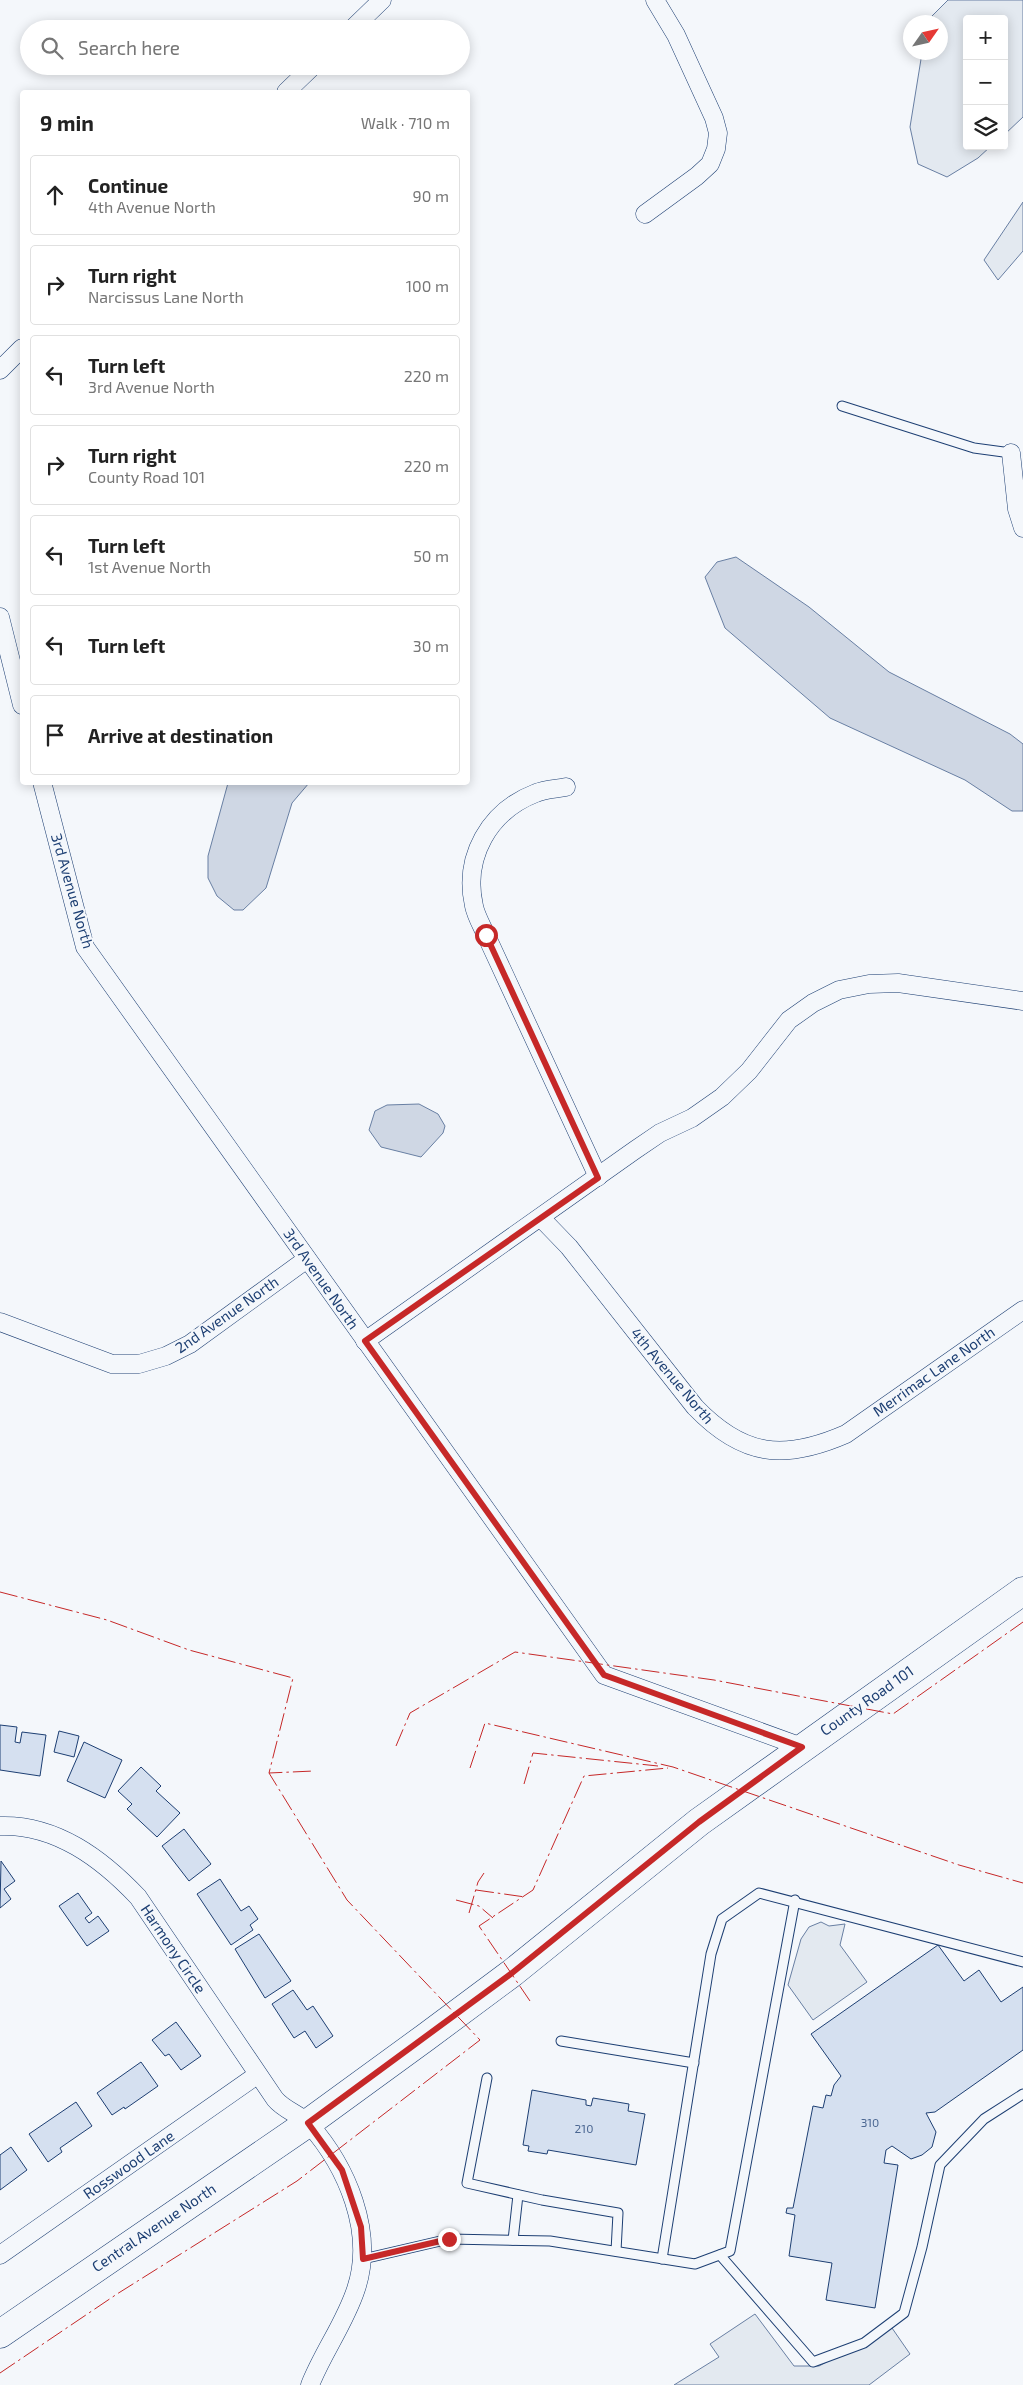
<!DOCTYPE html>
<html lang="en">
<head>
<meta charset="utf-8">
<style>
  :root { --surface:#fff; --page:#f6f6f6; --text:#222; --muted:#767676; --line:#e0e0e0 }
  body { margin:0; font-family:"Exo 2",sans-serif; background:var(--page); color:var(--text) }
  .controls { position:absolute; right:15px; top:15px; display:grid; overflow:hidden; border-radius:5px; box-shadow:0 2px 12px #0003 }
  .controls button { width:45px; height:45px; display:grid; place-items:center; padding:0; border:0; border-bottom:1px solid var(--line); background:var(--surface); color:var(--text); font:25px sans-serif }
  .compass { position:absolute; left:903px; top:15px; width:45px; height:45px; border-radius:50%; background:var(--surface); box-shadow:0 2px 12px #0003; rotate:56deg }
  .stop { position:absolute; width:15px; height:15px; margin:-11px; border:4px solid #c62828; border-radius:50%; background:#fff }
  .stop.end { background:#c62828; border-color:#fff; box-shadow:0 1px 5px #0008 }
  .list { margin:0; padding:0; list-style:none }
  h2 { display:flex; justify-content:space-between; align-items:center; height:65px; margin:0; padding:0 20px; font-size:21px }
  h2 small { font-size:16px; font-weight:400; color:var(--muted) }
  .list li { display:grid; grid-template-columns:32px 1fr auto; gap:15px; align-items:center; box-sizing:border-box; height:80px; margin:0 10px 10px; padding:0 10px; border:1px solid var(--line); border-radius:5px }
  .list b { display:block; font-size:19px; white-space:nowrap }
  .list p { margin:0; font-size:16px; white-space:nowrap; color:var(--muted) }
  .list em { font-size:16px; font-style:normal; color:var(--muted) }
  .icon { flex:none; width:28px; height:28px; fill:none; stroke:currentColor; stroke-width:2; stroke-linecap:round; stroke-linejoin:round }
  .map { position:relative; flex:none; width:1023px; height:2385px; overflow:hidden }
  .search { position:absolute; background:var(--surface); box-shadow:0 2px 12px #0003; left:20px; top:20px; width:450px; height:55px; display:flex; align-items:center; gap:12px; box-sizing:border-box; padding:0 18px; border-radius:28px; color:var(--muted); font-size:19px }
  .panel { position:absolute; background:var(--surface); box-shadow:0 2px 12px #0003; left:20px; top:90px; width:450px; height:695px; border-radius:5px }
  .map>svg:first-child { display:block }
  .green { fill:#e3e9f0; stroke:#687fa3 }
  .water { fill:#cfd7e4; stroke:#687fa3 }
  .building { fill:#d5e0f0; stroke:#1d3f73 }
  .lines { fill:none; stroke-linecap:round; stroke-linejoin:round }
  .lane-casing { stroke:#1d3f73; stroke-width:11 }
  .street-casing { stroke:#1d3f73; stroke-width:19 }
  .primary-casing { stroke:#1d3f73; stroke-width:29 }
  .lane { stroke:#f4f7fb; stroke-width:9 }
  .street { stroke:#f4f7fb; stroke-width:18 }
  .primary { stroke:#f4f7fb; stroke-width:28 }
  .power { stroke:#c62828; stroke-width:1; stroke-dasharray:18 4 2.5 4; stroke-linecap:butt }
  .route { stroke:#c62828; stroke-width:6 }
  .labels { text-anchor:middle; stroke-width:4; stroke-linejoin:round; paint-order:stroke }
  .number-label { font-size:12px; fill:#4b6792 }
  .street-label { font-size:15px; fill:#1d3f73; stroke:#f4f7fb }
</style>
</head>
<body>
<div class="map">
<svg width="1023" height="2385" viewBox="0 0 1023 2385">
  <rect width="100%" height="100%" fill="#f4f7fb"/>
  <g class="green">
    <path d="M 948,0 L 1023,0 L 1023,117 L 1004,135 L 1004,19 L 967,19 L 967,146 L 991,146 L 978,158 L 947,177 L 918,164 L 910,127 L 922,53 L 940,52 L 940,22 L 929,22 L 931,17 Z"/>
    <path d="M 1023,202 L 1023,251 L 998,280 L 984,260 Z"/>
    <path d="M 821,1922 L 829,1926 L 845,1924 L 840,1945 L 867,1982 L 813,2020 L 788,1985 L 801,1939 L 809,1927 Z"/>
    <path d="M 755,2314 L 794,2366 L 819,2366 L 892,2328 L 910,2354 L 869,2385 L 674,2385 L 719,2357 L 710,2344 Z"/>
  </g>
  <g class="water">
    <path d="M 736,557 L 809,607 L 889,672 L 1010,734 L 1023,744 L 1023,811 L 1012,811 L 965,780 L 830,718 L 725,628 L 705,577 L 717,562 Z"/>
    <path d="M 228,783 L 309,783 L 292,803 L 266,888 L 243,910 L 234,910 L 217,896 L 208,878 L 208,856 Z"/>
    <path d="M 419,1104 L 438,1114 L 445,1126 L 443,1133 L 421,1157 L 381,1147 L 369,1130 L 375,1111 L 387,1105 Z"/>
  </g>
  <g class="building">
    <path d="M 0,1725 L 17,1727 L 15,1742 L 20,1743 L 22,1732 L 46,1735 L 40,1776 L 0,1770 Z"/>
    <path d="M 59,1731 L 79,1736 L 74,1757 L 54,1752 Z"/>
    <path d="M 84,1742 L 122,1760 L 105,1798 L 67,1781 Z"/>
    <path d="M 141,1767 L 161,1786 L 156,1791 L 180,1813 L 157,1837 L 127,1809 L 132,1804 L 118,1791 Z"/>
    <path d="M 184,1829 L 211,1864 L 189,1881 L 162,1846 Z"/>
    <path d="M 1,1861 L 15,1881 L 4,1889 L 11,1899 L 0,1908 Z"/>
    <path d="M 220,1879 L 241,1911 L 249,1906 L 258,1919 L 250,1925 L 253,1930 L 231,1945 L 197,1894 Z"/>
    <path d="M 78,1893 L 92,1913 L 85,1918 L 89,1923 L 98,1916 L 109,1931 L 87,1946 L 59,1906 Z"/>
    <path d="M 259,1934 L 291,1981 L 265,1998 L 235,1949 Z"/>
    <path d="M 938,1945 L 964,1981 L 979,1970 L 1001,2002 L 1023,1987 L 1023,2050 L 935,2112 L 926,2113 L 936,2132 L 932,2147 L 922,2155 L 911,2159 L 892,2146 L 886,2150 L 884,2163 L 898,2165 L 875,2308 L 826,2300 L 832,2263 L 789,2256 L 795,2215 L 786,2213 L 787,2208 L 793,2208 L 813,2106 L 823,2108 L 826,2095 L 831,2096 L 834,2085 L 841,2076 L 811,2034 Z"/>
    <path d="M 293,1990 L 307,2010 L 313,2006 L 333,2036 L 316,2048 L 305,2031 L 294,2038 L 272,2004 Z"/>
    <path d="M 176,2022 L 201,2056 L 181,2070 L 169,2054 L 165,2056 L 152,2040 Z"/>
    <path d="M 141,2062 L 158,2086 L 125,2109 L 124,2107 L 112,2115 L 97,2093 Z"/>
    <path d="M 532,2090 L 586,2100 L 586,2105 L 591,2106 L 593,2098 L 629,2104 L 628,2111 L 645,2114 L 636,2165 L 548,2150 L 547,2154 L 528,2151 L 529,2146 L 523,2145 Z"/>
    <path d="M 76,2102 L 92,2126 L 60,2148 L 62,2152 L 48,2162 L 29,2134 Z"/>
    <path d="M 11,2147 L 27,2170 L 0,2190 L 0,2155 Z"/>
  </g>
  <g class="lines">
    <defs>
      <g id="lane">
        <path d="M 842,406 L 974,448 L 1011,453"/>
        <path d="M 561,2041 L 694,2063"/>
        <path d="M 487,2078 L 467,2183 L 542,2200 L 618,2213 L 616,2251"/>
        <path d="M 513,2240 L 518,2195"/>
        <path d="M 720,2255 L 813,2362 L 864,2343 L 904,2313 L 922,2247 L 940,2165 L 984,2119 L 1023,2094"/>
        <path d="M 363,2259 L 449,2239 L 550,2241 L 695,2264 L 730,2251 L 795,1900"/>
        <path d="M 662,2259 L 711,1954 L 722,1919 L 759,1893 L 1023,1962"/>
      </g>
      <g id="street">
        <path d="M 352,29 L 382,0"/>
        <path d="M 286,92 L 313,66"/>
        <path d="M 645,214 L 697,176 L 710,164 L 716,149 L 718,133 L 714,118 L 676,35 L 655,0"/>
        <path d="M 0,370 L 22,348"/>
        <path d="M 1011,453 L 1017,509 L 1023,528"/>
        <path d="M 0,617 L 22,705"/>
        <path d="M 42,782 L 85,947 L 604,1675 L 802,1747"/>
        <path d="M 566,787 C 556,789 545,789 536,793 C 489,811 463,857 474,906 C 476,916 482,926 486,935 L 598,1177"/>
        <path d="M 541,1218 L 569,1247 L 695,1407 C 743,1457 784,1461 846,1434 L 1023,1310"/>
        <path d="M 0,1322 L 112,1364 L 139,1364 L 166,1356 L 190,1344 L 307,1259"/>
        <path d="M 365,1341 L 635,1150 L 660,1133 L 692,1118 L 722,1097 L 749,1071 L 789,1020 L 813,1003 L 839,990 L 869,984 L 898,983 L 1023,1001"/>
        <path d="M 0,1826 C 56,1824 102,1859 138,1897 L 275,2099 C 284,2110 299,2114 309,2124 C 347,2167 375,2232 356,2289 C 345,2323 323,2352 310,2385"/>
        <path d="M 0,2255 L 257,2075"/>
      </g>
      <path id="primary" d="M 0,2334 L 308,2123 L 426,2037 L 512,1973 L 699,1822 L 1023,1591"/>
    </defs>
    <use href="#lane" class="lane-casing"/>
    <use href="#street" class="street-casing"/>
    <use href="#primary" class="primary-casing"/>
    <use href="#lane" class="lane"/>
    <use href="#street" class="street"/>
    <use href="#primary" class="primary"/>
    <g class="power">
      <path d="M 0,1592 L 107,1620 L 189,1650 L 293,1678 L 269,1773 L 314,1771"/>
      <path d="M 396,1746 L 410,1713 L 515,1652 L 714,1680 L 893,1714 L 1023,1622"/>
      <path d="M 470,1768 L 485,1723 L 673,1767 L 959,1865 L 1023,1883"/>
      <path d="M 524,1784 L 533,1753 L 658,1766"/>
      <path d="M 476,1890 L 525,1897"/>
      <path d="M 456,1900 L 479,1906 L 493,1918"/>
      <path d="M 469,1913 L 478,1882 L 484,1873"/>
      <path d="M 530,2001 L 479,1926 L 533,1890 L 584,1776 L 668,1768"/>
      <path d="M 0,2373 L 117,2294 L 297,2181 L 480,2040 L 347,1900 L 269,1773"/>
    </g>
  </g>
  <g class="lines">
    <path class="route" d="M 449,2239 L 363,2259 L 361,2227 L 342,2170 L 308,2123 L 512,1973 L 699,1822 L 802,1747 L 604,1675 L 365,1341 L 598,1178 L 486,935"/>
  </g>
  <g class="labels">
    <g class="number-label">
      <text x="870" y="2127">310</text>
      <text x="584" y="2133">210</text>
    </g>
    <g class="street-label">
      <text transform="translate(72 891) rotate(74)" y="5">3rd Avenue North</text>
      <text transform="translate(321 1279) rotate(55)" y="5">3rd Avenue North</text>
      <text transform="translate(227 1315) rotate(-35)" y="5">2nd Avenue North</text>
      <text transform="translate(934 1372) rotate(-35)" y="5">Merrimac Lane North</text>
      <text transform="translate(672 1376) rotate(50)" y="5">4th Avenue North</text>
      <text transform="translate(867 1701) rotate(-35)" y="5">County Road 101</text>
      <text transform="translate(173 1949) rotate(56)" y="5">Harmony Circle</text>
      <text transform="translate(129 2165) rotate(-35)" y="5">Rosswood Lane</text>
      <text transform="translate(154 2228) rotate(-34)" y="5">Central Avenue North</text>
    </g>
  </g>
</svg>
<div class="controls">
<button>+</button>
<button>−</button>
<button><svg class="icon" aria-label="layers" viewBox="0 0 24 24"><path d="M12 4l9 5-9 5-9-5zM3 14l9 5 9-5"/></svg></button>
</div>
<svg class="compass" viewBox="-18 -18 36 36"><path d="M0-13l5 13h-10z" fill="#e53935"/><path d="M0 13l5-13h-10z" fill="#767676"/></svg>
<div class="stop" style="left:486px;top:935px"></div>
<div class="stop end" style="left:449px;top:2239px"></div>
<div class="search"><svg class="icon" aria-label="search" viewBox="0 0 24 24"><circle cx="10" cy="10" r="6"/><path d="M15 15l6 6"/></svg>Search here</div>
<section class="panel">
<h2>9 min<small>Walk · 710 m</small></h2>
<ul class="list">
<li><svg class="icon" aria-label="ahead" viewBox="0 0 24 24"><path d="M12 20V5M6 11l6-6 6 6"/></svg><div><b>Continue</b><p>4th Avenue North</p></div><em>90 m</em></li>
<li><svg class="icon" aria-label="right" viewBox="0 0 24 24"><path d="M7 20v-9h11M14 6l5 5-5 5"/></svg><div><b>Turn right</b><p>Narcissus Lane North</p></div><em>100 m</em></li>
<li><svg class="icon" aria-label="left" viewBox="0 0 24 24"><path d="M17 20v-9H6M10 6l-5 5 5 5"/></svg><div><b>Turn left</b><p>3rd Avenue North</p></div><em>220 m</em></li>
<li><svg class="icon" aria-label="right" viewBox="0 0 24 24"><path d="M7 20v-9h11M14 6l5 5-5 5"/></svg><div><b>Turn right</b><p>County Road 101</p></div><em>220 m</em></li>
<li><svg class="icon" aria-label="left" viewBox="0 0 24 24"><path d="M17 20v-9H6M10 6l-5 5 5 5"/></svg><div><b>Turn left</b><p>1st Avenue North</p></div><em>50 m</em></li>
<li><svg class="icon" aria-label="left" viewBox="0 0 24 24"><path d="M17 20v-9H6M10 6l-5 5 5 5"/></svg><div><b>Turn left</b></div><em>30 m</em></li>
<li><svg class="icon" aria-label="arrive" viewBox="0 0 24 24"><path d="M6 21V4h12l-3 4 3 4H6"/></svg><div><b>Arrive at destination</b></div></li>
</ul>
</section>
</div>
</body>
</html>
